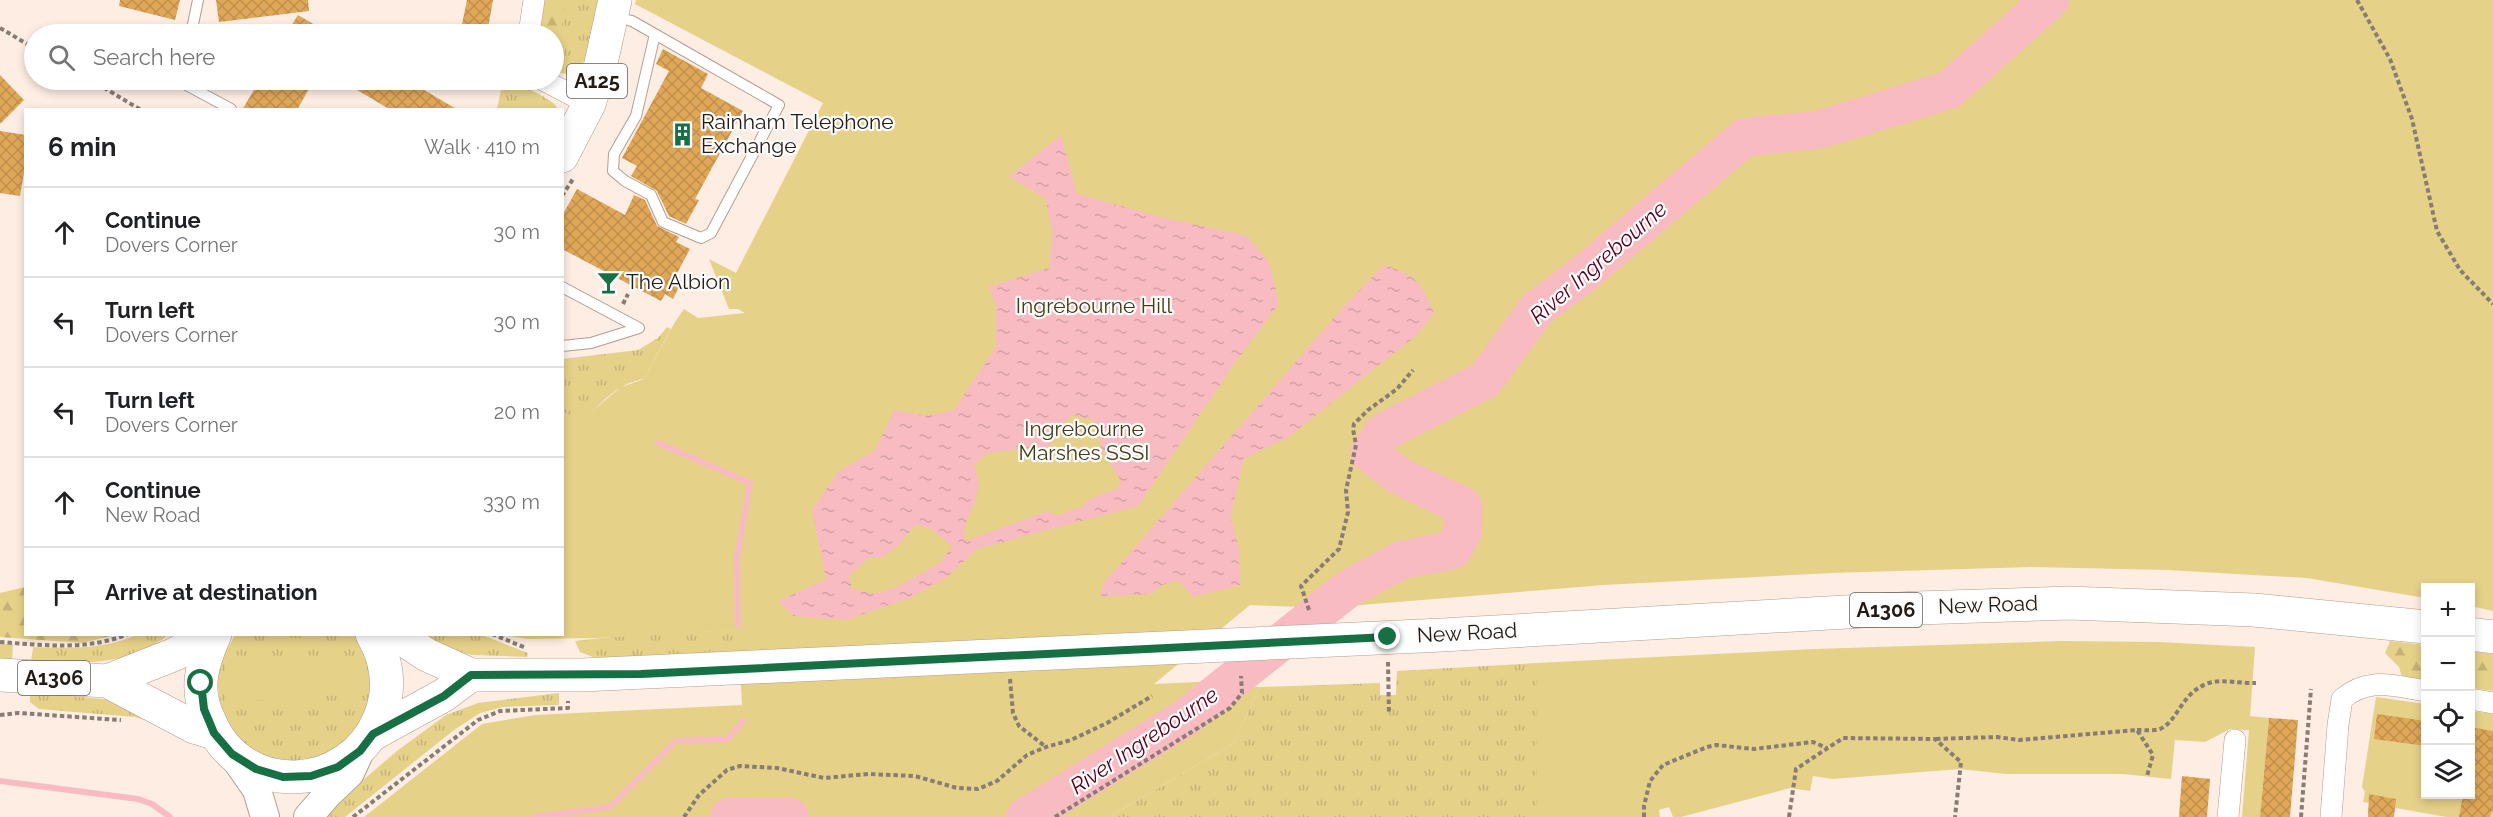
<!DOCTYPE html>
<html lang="en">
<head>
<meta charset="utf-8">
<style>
  :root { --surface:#fff; --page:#f2f2f2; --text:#202124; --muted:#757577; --line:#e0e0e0 }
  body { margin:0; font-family:Raleway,sans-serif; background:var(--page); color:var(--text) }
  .controls { position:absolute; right:18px; bottom:18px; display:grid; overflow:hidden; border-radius:0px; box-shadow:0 3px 9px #0003 }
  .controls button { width:54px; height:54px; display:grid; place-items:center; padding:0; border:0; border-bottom:2px solid var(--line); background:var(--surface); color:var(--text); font:30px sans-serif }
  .stop { position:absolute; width:18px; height:18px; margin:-14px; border:4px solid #177043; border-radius:50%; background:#fff }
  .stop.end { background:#177043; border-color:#fff; box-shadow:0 2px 6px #0008 }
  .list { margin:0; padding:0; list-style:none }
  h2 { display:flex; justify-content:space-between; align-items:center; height:78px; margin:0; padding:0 24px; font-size:26px }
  h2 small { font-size:20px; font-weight:400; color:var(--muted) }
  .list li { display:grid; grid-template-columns:39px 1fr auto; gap:18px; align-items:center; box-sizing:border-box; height:90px; padding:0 24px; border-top:2px solid var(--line) }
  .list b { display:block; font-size:22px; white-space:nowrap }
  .list p { margin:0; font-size:20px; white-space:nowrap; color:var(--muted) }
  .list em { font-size:20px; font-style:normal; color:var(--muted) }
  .icon { flex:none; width:33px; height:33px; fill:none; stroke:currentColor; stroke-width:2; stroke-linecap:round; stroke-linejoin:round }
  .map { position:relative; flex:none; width:2493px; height:817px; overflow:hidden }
  .search { position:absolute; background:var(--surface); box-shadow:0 3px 9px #0003; left:24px; top:24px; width:540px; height:66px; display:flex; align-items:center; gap:15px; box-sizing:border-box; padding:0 21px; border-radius:33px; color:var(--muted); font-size:22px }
  .panel { position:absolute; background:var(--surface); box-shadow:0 3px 9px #0003; left:24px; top:108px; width:540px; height:528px; border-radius:0px }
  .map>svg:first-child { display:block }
  .grass { fill:url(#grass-tufts) }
  .forest { fill:url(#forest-firs) }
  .green { fill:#e6d189 }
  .water { fill:url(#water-ripples); fill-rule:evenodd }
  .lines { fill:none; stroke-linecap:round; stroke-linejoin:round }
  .stream { stroke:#f8bbc2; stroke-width:6 }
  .river { stroke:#f8bbc2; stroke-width:38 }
  .building { fill:url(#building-cross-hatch) }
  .service-casing { stroke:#b59c8e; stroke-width:12 }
  .minor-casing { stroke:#b59c8e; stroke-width:22 }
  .secondary-casing { stroke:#b59c8e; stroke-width:30 }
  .primary-casing { stroke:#b59c8e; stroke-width:34 }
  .path { stroke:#887c74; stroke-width:4; stroke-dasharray:4.5 3; stroke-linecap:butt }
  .service { stroke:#fff; stroke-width:10 }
  .minor { stroke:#fff; stroke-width:21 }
  .secondary { stroke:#fff; stroke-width:28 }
  .primary { stroke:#fff; stroke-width:33 }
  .route { stroke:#177043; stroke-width:8 }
  .labels { text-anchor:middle; stroke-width:4.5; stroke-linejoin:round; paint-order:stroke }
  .shield { fill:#fdfdfd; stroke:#655f5b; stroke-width:1.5 }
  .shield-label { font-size:20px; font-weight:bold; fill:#241b15 }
  .poi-label { font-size:21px; fill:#241b15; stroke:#fdfdfd; text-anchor:start }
  .park-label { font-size:21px; fill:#463b13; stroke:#fdfdfd }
  .street-label { font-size:21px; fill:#241b15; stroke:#fdfdfd }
  .water-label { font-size:22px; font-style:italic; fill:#57001c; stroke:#fdfdfd }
</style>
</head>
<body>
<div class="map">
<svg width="2493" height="817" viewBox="0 0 2493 817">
  <defs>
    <pattern id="grass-tufts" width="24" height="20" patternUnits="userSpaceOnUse" patternTransform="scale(1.5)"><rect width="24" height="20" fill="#e6d189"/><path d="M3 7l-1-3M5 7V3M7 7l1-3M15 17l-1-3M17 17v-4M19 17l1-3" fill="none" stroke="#c5b375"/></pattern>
    <pattern id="forest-firs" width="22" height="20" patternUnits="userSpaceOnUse" patternTransform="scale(1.5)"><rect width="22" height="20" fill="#e6d189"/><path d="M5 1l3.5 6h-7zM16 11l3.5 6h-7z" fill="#c5b375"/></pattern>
    <pattern id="water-ripples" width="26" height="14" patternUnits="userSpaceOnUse" patternTransform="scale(1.5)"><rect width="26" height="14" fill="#f8bbc2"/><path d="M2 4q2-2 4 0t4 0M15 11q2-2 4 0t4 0" fill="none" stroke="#d4a0a6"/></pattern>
    <pattern id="building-cross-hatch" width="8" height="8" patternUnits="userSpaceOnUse" patternTransform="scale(1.5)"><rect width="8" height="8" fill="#e0a758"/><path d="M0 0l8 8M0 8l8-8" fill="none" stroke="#c08f4c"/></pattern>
  </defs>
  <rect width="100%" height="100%" fill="#fdede3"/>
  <g class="grass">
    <path d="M 540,0 L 600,0 C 594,23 590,90 554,70 L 554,34 Z"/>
    <path d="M 503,80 L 518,80 C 530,93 550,96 558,109 L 497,109 Z"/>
    <path d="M 667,327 L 671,329 L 644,379 C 619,382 602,403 584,419 L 563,413 L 562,359 L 638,350 L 658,338 Z"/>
    <path d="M 1231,604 L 1217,627 L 642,657 L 593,657 L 580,652 L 575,641 L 620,636 Z"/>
    <path d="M 137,635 L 168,635 C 129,667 78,663 31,663 L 33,647 C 71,648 101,650 137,635 Z"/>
    <path d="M 235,635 L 356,635 L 365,647 L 373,697 L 350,742 L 304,763 L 263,756 L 238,739 L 222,713 L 217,682 L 220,662 Z"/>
    <path d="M 411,635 L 482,635 L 528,653 L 527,657 L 473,655 L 452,652 Z"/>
    <path d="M 1537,663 L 1537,817 L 1109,817 L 1234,743 L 1259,687 L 1380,683 L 1380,695 L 1396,695 L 1397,671 Z"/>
    <path d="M 30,692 L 112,700 L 171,728 L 135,717 L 39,709 L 30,702 Z"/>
    <path d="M 559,693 L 559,705 L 503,707 L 480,713 L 454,730 L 345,817 L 320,817 L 397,751 L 446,715 L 478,703 Z"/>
  </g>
  <g class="forest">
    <path d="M 540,0 L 566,0 L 561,30 L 554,37 L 554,34 L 536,34 Z"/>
    <path d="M 25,587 L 26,634 L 115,635 L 82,643 L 0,637 L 0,593 Z"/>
    <path d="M 2390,641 L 2425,645 L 2425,681 L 2402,677 L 2399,667 L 2385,653 Z"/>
    <path d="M 2470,651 L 2493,654 L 2493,691 L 2471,688 Z"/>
  </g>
  <g class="green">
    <path d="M 636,0 L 2493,0 L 2493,611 L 2471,606 L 2470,588 L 2426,588 L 2425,598 L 2307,578 L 2167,570 L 2031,567 L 1831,573 L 1604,585 L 1324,608 L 1250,605 L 1154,684 L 1198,682 L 1259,687 L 1234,743 L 1109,817 L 364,817 L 482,724 L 535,715 L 742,705 L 738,630 L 598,638 L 528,639 L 503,635 L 562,634 L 563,413 L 584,418 L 621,387 L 644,379 L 675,322 L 684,309 L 698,318 L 745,313 L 738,309 L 729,309 L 709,259 L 736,273 L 823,103 L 635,4 Z"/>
    <path d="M 284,638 L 301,638 L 302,659 L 367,659 L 367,695 L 303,696 L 304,722 L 284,722 L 284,700 L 225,701 L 225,662 L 284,661 Z"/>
    <path d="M 2061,641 L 2159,642 L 2255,647 L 2250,716 L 2269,718 L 2260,817 L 2242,817 L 2249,730 L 2230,729 L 2205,742 L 2175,740 L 2171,779 L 2123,774 L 2006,774 L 1960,769 L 1832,779 L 1813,776 L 1810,791 L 1790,788 L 1681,817 L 1673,817 L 1669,807 L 1659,810 L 1660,817 L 1537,817 L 1537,663 L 1815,649 Z"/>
    <path d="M 0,644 L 13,644 L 12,662 L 0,661 Z"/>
    <path d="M 2376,697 L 2425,704 L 2426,794 L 2470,794 L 2471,711 L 2493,714 L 2493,817 L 2446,817 L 2363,802 L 2365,792 L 2362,787 Z"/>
  </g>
  <g class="water">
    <path d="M 1061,135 L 1077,194 L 1161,217 L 1247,236 L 1269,262 L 1279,304 L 1234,364 L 1138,506 L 977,549 L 946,578 L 910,598 L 846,620 L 793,616 L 779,601 L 826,579 L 812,510 L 838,472 L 875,450 L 895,410 L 925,416 L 954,410 L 996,347 L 996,305 L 989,287 L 1049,268 L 1052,231 L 1045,198 L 1009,177 ZM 1072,415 L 1094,420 L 1103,453 L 1120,479 L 1119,488 L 1088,500 L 1084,506 L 1056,516 L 1048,511 L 966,541 C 959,522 977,508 978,489 C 979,481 976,472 975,464 L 987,453 L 1031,448 L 1035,453 C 1046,448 1056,443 1055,431 ZM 915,525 L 931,529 L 952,546 L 941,562 L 899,586 L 875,594 L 852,589 L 849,576 L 868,558 L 883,557 L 898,546 Z"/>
    <path d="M 1384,265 C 1416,275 1421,282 1434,313 L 1417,335 L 1287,438 L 1244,459 L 1231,515 L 1239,550 L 1240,585 L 1193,597 L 1178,580 L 1162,585 L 1151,594 L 1101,597 L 1103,584 L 1346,304 Z"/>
  </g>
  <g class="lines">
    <g class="stream">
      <path d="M 658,443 L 750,483 L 737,558 L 738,625"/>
      <path d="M 0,781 L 138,799 L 152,804 L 170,817"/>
      <path d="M 534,817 L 610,807 L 676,741 L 728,739 L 743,721"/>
    </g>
    <g class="river">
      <path d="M 729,817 L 790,817"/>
      <path d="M 1025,817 L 1185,718 L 1349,588 L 1402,560 L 1453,550 L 1463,531 L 1463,506 L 1399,476 L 1369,453 L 1383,432 L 1485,380 L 1537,309 L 1581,276 L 1745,137 L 1818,130 L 1949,90 L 2050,0"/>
    </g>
  </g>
  <g class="building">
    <path d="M 120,0 L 180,0 L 175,20 L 119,6 Z"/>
    <path d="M 216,0 L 308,0 L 309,11 L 219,22 Z"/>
    <path d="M 467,0 L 493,0 L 487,34 L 460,34 Z"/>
    <path d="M 298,15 L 330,34 L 286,34 Z"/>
    <path d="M 663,49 L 708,74 L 701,88 L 743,111 L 695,199 L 699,200 L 686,224 L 669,216 L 657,191 L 631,176 L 637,166 L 622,158 L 669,71 L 656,64 Z"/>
    <path d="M 0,75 L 24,100 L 0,124 Z"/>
    <path d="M 260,80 L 314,80 L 297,110 L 242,110 Z"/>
    <path d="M 340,80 L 407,80 L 458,110 L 391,110 Z"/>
    <path d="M 0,131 L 26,135 L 26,161 L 20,196 L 0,193 Z"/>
    <path d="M 577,189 L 625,215 L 634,195 L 645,200 L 657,226 L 679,237 L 676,242 L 690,249 L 675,277 L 682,281 L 673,299 L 665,294 L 661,301 L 562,249 L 562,216 Z"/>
    <path d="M 2377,714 L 2426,721 L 2426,746 L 2374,739 Z"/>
    <path d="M 2269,718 L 2298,720 L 2290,817 L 2260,817 Z"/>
    <path d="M 2475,728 L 2493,731 L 2493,812 L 2491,811 L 2490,817 L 2459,817 L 2463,795 L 2470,795 L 2470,753 Z"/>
    <path d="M 2182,776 L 2210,779 L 2207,817 L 2179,817 Z"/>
    <path d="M 2369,794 L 2396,799 L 2394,817 L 2368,817 Z"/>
  </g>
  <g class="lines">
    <defs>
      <g id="service">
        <path d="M 615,17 L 632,21 L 779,105 L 711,233 L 701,238 L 663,222 L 651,195 L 625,181 L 613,171 L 614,154 L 636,116 L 655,34"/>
        <path d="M 191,34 L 198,0"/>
        <path d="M 182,80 L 181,82 L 231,109"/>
        <path d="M 562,287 L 639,328 L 591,343 L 562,346"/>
      </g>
      <g id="minor">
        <path d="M 529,34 L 534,0"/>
        <path d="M 543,80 L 589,104"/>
        <path d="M 2470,699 L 2493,703"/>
        <path d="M 2228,817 L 2235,740"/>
        <path d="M 2331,817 L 2338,725 L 2342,699 C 2369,676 2394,686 2426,691"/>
      </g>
      <g id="secondary">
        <path d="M 232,754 L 257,790 L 265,817"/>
        <path d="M 308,817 L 328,794 L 350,773 L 360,751"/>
      </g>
      <g id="primary">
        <path d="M 562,156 L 589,104 L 599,72 L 615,0"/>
        <path d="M 215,634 C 208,650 202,665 201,682 C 200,696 204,710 210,722 C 243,799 350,793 380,717 C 391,689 388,661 372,634"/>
        <path d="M 395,634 L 427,655 L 471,675 L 582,675 L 1442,635 L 1917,608 L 2069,603 L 2254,610 L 2426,627"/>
        <path d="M 2470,634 L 2493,637"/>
        <path d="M 0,675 L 107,681 L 194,727 L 214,733"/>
        <path d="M 107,681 L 173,655 L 214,634"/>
        <path d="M 373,734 L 444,695 L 471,675"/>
      </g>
    </defs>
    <use href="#service" class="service-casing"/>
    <use href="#minor" class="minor-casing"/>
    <use href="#secondary" class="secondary-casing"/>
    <use href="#primary" class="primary-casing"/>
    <g class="path">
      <path d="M 2357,0 L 2390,59 L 2412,119 L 2437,231 L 2460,270 L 2493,304"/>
      <path d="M 0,28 L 34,48"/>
      <path d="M 91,80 L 141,110"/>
      <path d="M 562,196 L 573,179"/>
      <path d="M 623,304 L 628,294"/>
      <path d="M 1309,610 L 1301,586 L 1339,549 L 1348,512 L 1346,490 L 1356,445 L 1353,429 L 1354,424 L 1368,410 L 1397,389 L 1413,370"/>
      <path d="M 492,634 L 526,648"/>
      <path d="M 0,642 C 43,645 87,651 128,634"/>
      <path d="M 1388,662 L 1389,714"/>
      <path d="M 1010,679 L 1013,713 L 1019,726 L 1046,747"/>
      <path d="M 0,715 L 18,713 L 121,720"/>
      <path d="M 2137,730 C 2143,730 2154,731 2160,729 C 2179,720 2180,695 2206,684 C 2221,678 2240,684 2256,683"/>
      <path d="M 1936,739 L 1997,737 L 2019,740 L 2137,730 L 2153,755 L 2147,776"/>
      <path d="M 353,817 L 478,720 L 500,711 L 568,708 L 568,701"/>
      <path d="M 684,817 L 699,795 L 727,770 L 740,766 L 777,768 L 824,778 L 868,774 L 915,776 L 957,788 L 978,789 L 997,781 L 1027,755 L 1046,747 L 1071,740 L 1107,723 L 1152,696"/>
      <path d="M 1055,817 L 1230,708 L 1242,693 L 1241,676"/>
      <path d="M 1644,817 L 1644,806 L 1650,781 L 1663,765 L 1707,747 L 1716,745 L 1754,749 L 1813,742 L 1827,748"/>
      <path d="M 1789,817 L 1796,769 L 1843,738 L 1935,739 L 1961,762 L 1955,817"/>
      <path d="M 2301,817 L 2311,689"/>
    </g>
    <use href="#service" class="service"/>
    <use href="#minor" class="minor"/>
    <use href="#secondary" class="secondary"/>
    <use href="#primary" class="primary"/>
  </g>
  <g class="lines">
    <path class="route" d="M 201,683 L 204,709 L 214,733 L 232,754 L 256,769 L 283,777 L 311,776 L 338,767 L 360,751 L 373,734 L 444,696 L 471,675 L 641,674 L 1388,637"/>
  </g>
  <defs>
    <symbol id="building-bare" viewBox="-9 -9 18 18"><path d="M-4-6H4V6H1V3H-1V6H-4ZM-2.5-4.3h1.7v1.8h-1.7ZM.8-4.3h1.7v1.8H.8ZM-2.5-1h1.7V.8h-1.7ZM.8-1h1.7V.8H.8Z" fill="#177043" stroke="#fdfdfd" stroke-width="2.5" paint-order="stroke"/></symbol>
    <symbol id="bar-bare" viewBox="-9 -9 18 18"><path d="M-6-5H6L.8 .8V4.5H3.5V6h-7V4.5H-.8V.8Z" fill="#177043" stroke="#fdfdfd" stroke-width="2.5" paint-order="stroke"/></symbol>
  </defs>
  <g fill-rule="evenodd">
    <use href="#building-bare" x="666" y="118" width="33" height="33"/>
    <use href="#bar-bare" x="592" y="266" width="33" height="33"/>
  </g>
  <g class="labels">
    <g class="shield">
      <rect x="567" y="64" width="60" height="34" rx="4.5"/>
      <rect x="1850" y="593" width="72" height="34" rx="4.5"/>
      <rect x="18" y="661" width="72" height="34" rx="4.5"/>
    </g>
    <g class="shield-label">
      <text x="597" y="88">A125</text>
      <text x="1886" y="617">A1306</text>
      <text x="54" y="685">A1306</text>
    </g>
    <g class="poi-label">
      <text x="701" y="129">Rainham Telephone<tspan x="701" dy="24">Exchange</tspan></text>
      <text x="626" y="289">The Albion</text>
    </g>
    <g class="park-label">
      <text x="1094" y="313">Ingrebourne Hill</text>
      <text x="1084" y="436">Ingrebourne<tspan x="1084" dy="24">Marshes SSSI</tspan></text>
    </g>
    <g class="street-label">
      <text transform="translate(1988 605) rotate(-2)" y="7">New Road</text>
      <text transform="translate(1467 633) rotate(-3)" y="7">New Road</text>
    </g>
    <g class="water-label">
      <text transform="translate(1598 262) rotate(-41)" y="8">River Ingrebourne</text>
      <text transform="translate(1144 740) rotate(-34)" y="8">River Ingrebourne</text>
    </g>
  </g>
</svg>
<div class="controls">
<button>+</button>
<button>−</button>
<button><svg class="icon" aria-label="locate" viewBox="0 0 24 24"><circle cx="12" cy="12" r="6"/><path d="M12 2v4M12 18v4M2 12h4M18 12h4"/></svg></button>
<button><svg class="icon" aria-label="layers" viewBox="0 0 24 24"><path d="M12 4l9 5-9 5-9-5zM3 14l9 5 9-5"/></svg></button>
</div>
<div class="stop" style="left:201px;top:683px"></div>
<div class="stop end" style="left:1388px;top:637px"></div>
<div class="search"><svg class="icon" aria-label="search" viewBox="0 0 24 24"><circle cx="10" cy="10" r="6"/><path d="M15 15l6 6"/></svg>Search here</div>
<section class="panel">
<h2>6 min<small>Walk · 410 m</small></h2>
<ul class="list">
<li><svg class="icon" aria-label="ahead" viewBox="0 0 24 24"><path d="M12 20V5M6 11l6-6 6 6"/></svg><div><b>Continue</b><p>Dovers Corner</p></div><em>30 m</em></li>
<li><svg class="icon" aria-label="left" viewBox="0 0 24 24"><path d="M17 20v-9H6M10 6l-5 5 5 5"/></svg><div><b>Turn left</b><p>Dovers Corner</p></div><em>30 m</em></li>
<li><svg class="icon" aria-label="left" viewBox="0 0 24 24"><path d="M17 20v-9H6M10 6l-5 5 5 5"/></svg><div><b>Turn left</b><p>Dovers Corner</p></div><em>20 m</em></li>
<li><svg class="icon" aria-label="ahead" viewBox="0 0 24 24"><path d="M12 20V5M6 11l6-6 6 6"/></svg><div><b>Continue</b><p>New Road</p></div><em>330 m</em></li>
<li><svg class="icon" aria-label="arrive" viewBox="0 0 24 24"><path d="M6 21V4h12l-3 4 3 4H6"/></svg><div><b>Arrive at destination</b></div></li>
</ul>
</section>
</div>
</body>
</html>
